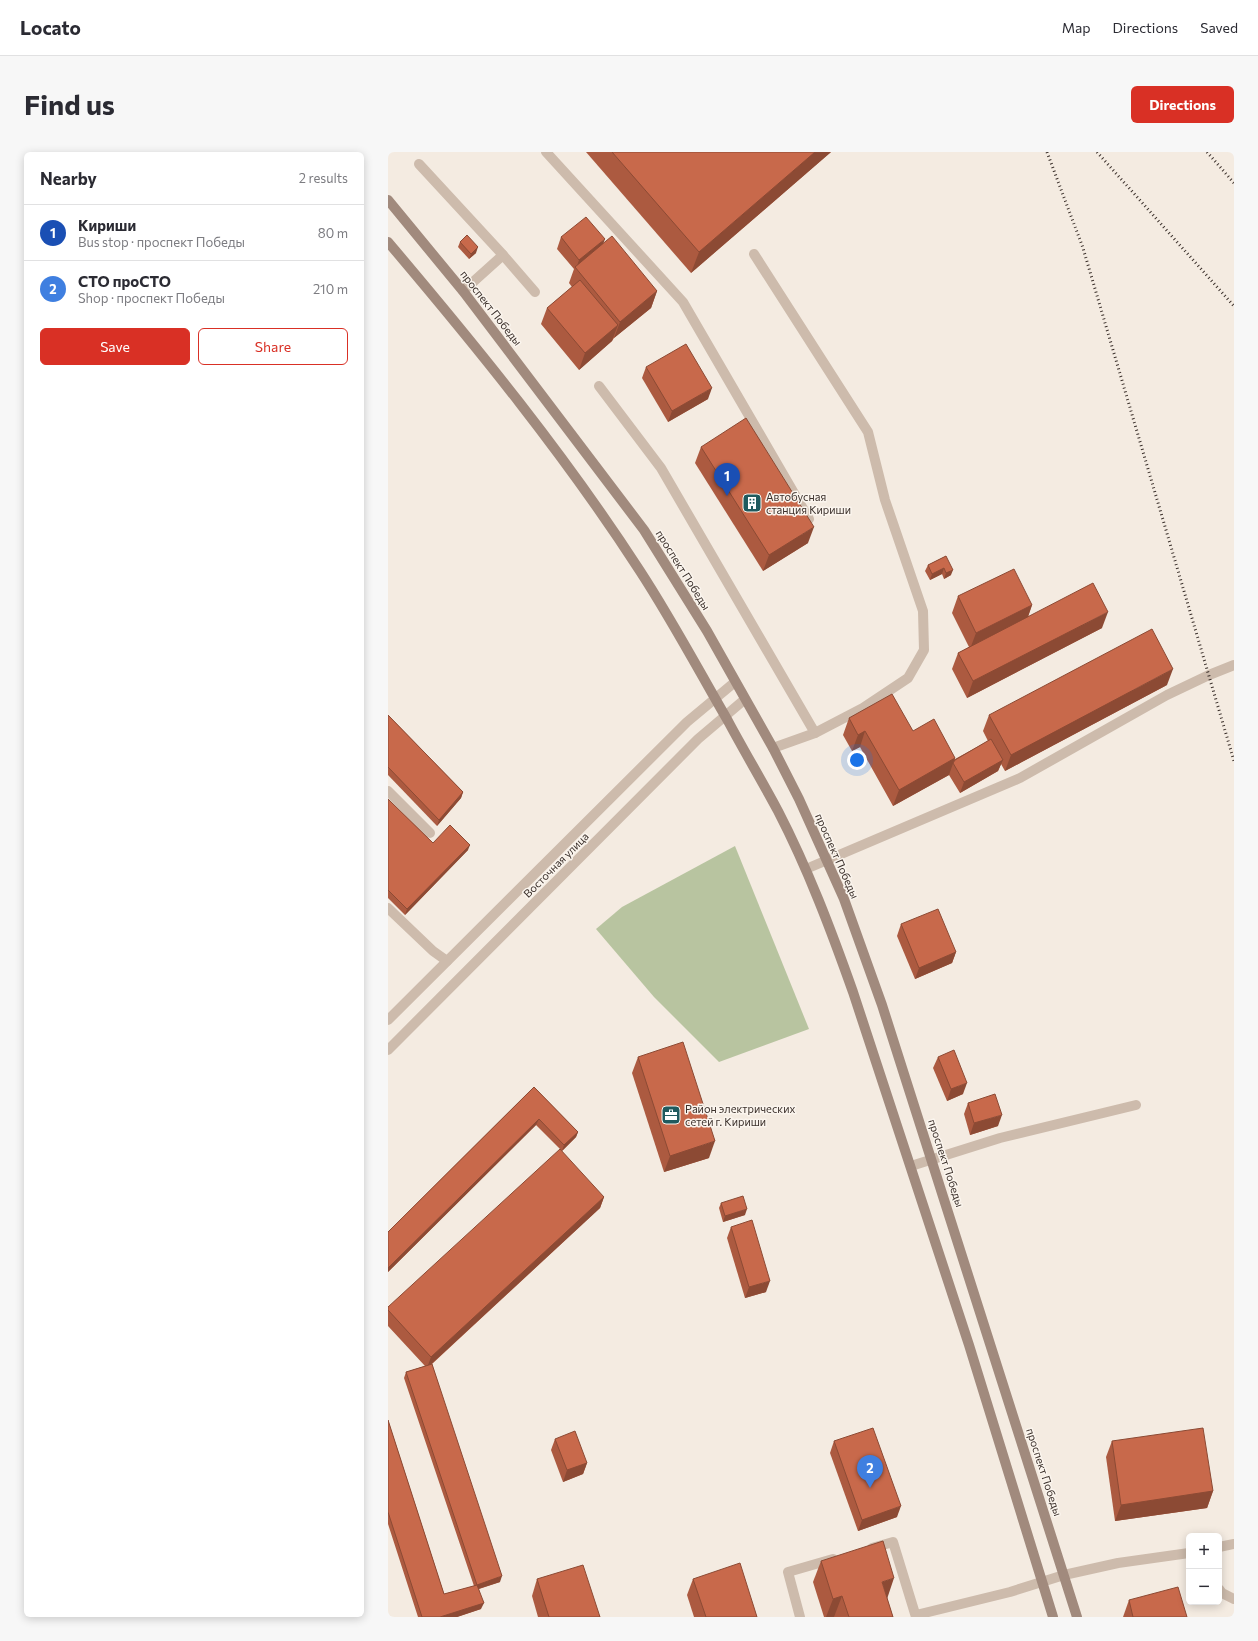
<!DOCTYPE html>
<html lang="en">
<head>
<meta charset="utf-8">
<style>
  :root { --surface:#fff; --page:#f7f7f7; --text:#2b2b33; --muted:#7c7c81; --line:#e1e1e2; --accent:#d93025 }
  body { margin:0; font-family:Commissioner,sans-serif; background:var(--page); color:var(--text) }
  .controls { position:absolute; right:12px; bottom:12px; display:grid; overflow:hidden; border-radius:6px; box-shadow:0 2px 10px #0003 }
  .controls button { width:36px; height:36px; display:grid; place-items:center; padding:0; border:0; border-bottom:1px solid var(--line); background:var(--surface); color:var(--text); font:20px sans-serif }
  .you { position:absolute; left:469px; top:608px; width:14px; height:14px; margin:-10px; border:3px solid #fff; border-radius:50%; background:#1a73e8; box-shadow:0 0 0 6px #1a73e833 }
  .badge { display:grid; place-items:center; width:26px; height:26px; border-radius:50%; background:var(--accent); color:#fff; font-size:13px; font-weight:700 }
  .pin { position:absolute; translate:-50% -33px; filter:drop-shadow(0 1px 2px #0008) }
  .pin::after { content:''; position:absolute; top:21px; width:14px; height:12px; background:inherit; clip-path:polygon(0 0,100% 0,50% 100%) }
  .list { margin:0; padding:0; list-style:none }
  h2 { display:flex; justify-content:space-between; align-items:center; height:52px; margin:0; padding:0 16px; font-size:17px }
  h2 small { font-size:13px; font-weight:400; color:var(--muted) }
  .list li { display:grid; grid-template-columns:26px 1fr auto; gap:12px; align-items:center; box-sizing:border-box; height:56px; padding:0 16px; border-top:1px solid var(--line) }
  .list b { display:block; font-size:15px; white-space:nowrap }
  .list p { margin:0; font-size:13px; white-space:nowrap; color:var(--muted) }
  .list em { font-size:13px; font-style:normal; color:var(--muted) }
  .actions { display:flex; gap:8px; padding:12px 16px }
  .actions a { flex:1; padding:9px 0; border:1px solid var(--accent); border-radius:6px; text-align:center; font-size:14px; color:var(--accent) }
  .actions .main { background:var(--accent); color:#fff }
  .map { position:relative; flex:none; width:846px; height:1465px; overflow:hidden; border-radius:6px }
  header { display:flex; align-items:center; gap:24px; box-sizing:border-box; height:56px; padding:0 20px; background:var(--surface); border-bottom:1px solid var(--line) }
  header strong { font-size:19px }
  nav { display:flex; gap:22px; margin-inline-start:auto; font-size:14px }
  .intro { display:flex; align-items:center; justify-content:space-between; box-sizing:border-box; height:96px; padding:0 24px }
  h1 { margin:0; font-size:28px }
  .button { padding:10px 18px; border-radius:6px; background:var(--accent); color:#fff; font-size:14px; font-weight:700 }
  main { display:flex; gap:24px; padding:0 24px }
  aside { flex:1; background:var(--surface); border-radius:6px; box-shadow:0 2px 10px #0003 }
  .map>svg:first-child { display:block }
  .green { fill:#b8c4a0 }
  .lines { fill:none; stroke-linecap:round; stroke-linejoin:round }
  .service { stroke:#cdbbac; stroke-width:10 }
  .minor { stroke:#cdbbac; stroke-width:10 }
  .secondary { stroke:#a18a7d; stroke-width:10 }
  .rail { stroke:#3b302b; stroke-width:3; stroke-dasharray:1 3; stroke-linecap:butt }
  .wall { fill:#ac5a40 }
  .shaded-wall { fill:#8c4a34 }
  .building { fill:#c8694b; stroke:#8c4a34 }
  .labels { text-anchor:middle; stroke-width:3; stroke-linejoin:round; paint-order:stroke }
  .street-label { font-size:11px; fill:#3b302b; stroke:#fbf5ee }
  .poi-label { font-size:11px; fill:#3b302b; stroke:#fbf5ee; text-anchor:start }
</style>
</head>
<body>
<header>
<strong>Locato</strong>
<nav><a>Map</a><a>Directions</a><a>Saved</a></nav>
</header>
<div class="intro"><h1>Find us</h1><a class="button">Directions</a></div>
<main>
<aside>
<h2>Nearby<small>2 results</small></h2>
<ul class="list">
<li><span class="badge" style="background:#1a4fb4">1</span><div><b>Кириши</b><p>Bus stop · проспект Победы</p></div><em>80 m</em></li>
<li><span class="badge" style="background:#3f7fe0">2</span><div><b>СТО проСТО</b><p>Shop · проспект Победы</p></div><em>210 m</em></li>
</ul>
<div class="actions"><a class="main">Save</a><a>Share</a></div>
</aside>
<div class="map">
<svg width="846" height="1465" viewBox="0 0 846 1465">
  <rect width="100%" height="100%" fill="#f4ebe1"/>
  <path class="green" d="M 347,694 L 421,877 L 331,910 L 266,845 L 208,777 L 234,755 Z"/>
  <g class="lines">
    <g class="service">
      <path d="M 158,0 L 295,150 L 421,367"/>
      <path d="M 31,12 L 115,103 L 147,140"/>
      <path d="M 366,102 L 480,280 L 497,348 L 535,459 L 536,498 L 520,526 L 475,556 L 427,581 L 385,596"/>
      <path d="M 75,139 L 115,103"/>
      <path d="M 211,234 L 273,316 L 427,581"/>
      <path d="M 0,639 L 42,681"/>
      <path d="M 418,717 L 632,626 L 779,543 L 821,523 L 846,513"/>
      <path d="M 0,756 L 45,799 L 59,809"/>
      <path d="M 523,1014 L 612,986 L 748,953"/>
      <path d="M 831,1395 L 846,1392"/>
      <path d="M 484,1396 L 505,1390 L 528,1465"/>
      <path d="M 831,1437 L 834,1441 L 846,1447"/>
      <path d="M 528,1463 L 622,1440 L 676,1423 L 730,1411 L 801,1401"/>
      <path d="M 412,1465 L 400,1420 L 445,1407"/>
    </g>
    <g class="minor">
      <path d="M 0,868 L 299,570 L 347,530"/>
      <path d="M 0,898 L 310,587 L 356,548"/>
    </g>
    <g class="secondary">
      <path d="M 0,48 L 75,139 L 256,378 L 319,479 L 385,596 L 411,647 L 456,747 L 494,853 L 689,1465"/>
      <path d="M 0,90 C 89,195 177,303 252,419 C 284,468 311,519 340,569 C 356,599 374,629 390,659 C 420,717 443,778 465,840 L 581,1193 L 665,1465"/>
    </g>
    <g class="rail">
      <path d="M 659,0 L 695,96 L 846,609"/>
      <path d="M 709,0 L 846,154"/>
      <path d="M 819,0 L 846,31"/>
    </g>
  </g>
  <g class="wall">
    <path d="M 198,0 L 443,0 L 303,121 Z"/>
    <path d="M 173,85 L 215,91 L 269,139 L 263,156 L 226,186 L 224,189 L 191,218 L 153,172 L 159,156 L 184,135 L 181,131 L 186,117 L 169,97 Z"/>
    <path d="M 72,90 L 88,101 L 81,107 L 70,95 Z"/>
    <path d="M 258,215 L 320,247 L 280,270 L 254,226 Z"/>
    <path d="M 313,295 L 420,391 L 375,419 L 307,311 Z"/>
    <path d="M 558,404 L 563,423 L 556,427 L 554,422 L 542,428 L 537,419 L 540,413 Z"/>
    <path d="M 570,444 L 644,453 L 640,465 L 714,476 L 579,546 L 564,517 L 570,501 L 581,495 L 564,461 Z"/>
    <path d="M 779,533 L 617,619 L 613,612 L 610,619 L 572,641 L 561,623 L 505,654 L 472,595 L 464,599 L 455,583 L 461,566 L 525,579 L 567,606 L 567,607 L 600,589 L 595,579 L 601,563 Z"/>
    <path d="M 0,563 L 75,640 L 73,646 L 49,674 L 0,623 Z"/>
    <path d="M 0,647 L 45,691 L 80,698 L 17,763 L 0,746 Z"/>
    <path d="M 513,772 L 568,800 L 564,811 L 527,827 L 509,784 Z"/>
    <path d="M 250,905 L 321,1006 L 276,1020 L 244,921 Z"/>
    <path d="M 550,905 L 575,942 L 559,949 L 545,916 Z"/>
    <path d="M 146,935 L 190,980 L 188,985 L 174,999 L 148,973 L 0,1120 L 0,1080 Z"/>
    <path d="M 580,951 L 610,974 L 582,983 L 576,962 Z"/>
    <path d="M 216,1045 L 212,1056 L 44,1212 L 112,1430 L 91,1437 L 93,1457 L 69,1465 L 30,1465 L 0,1372 L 0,1268 L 56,1442 L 86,1434 L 16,1226 L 18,1220 L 37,1214 L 0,1174 L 0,1155 Z"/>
    <path d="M 333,1051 L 357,1063 L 335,1070 L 331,1056 Z"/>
    <path d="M 343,1075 L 378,1140 L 357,1146 L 339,1086 Z"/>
    <path d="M 167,1287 L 199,1311 L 195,1322 L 175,1330 L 163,1298 Z"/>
    <path d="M 446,1289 L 509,1365 L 470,1379 L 442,1301 Z"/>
    <path d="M 724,1289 L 825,1339 L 819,1356 L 727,1369 L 718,1305 Z"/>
    <path d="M 433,1409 L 499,1446 L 505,1465 L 436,1465 L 425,1430 Z"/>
    <path d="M 149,1427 L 212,1465 L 150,1465 L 144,1444 Z"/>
    <path d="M 305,1427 L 369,1465 L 306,1465 L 299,1443 Z"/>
    <path d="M 741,1448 L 799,1465 L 735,1465 Z"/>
  </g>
  <g class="shaded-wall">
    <path d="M 427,0 L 443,0 L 303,121 L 311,100 Z"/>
    <path d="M 217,87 L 213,98 L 188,117 L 191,108 Z"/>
    <path d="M 90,95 L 88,101 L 81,107 L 83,102 Z"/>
    <path d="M 269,139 L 263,156 L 226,186 L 232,170 Z"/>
    <path d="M 230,173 L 224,189 L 191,218 L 197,201 Z"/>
    <path d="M 324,236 L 320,247 L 280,270 L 284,259 Z"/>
    <path d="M 426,375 L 420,391 L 375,419 L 381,403 Z"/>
    <path d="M 556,416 L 554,422 L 542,428 L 544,422 Z"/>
    <path d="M 565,418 L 563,423 L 556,427 L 558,421 Z"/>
    <path d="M 644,453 L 638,470 L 582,497 L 588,481 Z"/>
    <path d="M 720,460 L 714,476 L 579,546 L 585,529 Z"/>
    <path d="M 785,517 L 779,533 L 617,619 L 623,603 Z"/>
    <path d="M 477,579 L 472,595 L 464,599 L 470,583 Z"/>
    <path d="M 567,606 L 561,623 L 505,654 L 511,638 Z"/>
    <path d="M 615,608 L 610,619 L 572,641 L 576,630 Z"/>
    <path d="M 75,640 L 73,646 L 49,674 L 51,668 Z"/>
    <path d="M 82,693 L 80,698 L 17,763 L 19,757 Z"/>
    <path d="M 568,800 L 564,811 L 527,827 L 531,816 Z"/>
    <path d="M 579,931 L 575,942 L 559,949 L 563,937 Z"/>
    <path d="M 614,963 L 610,974 L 582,983 L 586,971 Z"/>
    <path d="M 151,967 L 148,973 L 0,1120 L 0,1116 Z"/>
    <path d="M 190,980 L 188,985 L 174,999 L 176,993 Z"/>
    <path d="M 327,989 L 321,1006 L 276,1020 L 282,1004 Z"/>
    <path d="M 216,1045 L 212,1056 L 39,1216 L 43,1205 Z"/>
    <path d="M 359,1057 L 357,1063 L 335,1070 L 337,1064 Z"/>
    <path d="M 382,1129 L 378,1140 L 357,1146 L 361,1135 Z"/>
    <path d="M 199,1311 L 195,1322 L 175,1330 L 179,1318 Z"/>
    <path d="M 825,1339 L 819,1356 L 727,1369 L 733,1353 Z"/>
    <path d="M 513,1354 L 509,1365 L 470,1379 L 474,1368 Z"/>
    <path d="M 114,1424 L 112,1430 L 87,1438 L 89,1433 Z"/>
    <path d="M 506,1426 L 499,1447 L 494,1430 Z"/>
    <path d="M 454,1444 L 446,1465 L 438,1465 L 445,1447 Z"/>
    <path d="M 96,1451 L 93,1457 L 69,1465 L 52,1465 Z"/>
  </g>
  <g class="building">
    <path d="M 224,0 L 427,0 L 311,100 Z"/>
    <path d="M 198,65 L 217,87 L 191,108 L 173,85 Z"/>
    <path d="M 79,83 L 90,95 L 83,102 L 72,90 Z"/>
    <path d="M 224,84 L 269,139 L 232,170 L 187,115 Z"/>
    <path d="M 192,128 L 230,173 L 197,201 L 159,156 Z"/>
    <path d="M 298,192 L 324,236 L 284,259 L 258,215 Z"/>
    <path d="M 358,266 L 426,375 L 381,403 L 313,295 Z"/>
    <path d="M 558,404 L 565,418 L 558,421 L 556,416 L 544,422 L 540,413 Z"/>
    <path d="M 626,417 L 644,453 L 588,481 L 570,444 Z"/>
    <path d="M 705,431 L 720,460 L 585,529 L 570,501 Z"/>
    <path d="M 764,477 L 785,517 L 623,603 L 601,563 Z"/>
    <path d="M 504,542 L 525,579 L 546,567 L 567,606 L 511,638 L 477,579 L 470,583 L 461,566 Z"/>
    <path d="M 0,563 L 75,640 L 51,668 L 0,615 Z"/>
    <path d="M 603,587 L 615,608 L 576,630 L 565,611 L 567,608 Z"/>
    <path d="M 0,647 L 45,691 L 62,673 L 82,693 L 19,757 L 0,738 Z"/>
    <path d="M 550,757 L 568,800 L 531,816 L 513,772 Z"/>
    <path d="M 295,890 L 327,989 L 282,1004 L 250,905 Z"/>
    <path d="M 566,898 L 579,931 L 563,937 L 550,905 Z"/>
    <path d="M 146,935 L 190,980 L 176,993 L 151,967 L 0,1116 L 0,1080 Z"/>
    <path d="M 607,942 L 614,963 L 586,971 L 580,951 Z"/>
    <path d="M 172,997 L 216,1045 L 43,1205 L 0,1158 L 0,1155 Z"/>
    <path d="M 355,1044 L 359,1057 L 337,1064 L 333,1051 Z"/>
    <path d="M 364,1068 L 382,1129 L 361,1135 L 343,1075 Z"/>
    <path d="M 44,1212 L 114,1424 L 89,1433 L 18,1220 Z"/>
    <path d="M 0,1268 L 56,1442 L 89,1433 L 96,1451 L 52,1465 L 34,1465 L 0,1360 Z"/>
    <path d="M 485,1276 L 513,1354 L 474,1368 L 446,1289 Z"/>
    <path d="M 815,1276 L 825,1339 L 733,1353 L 724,1289 Z"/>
    <path d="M 187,1279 L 199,1311 L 179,1318 L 167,1287 Z"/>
    <path d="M 495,1389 L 506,1426 L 494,1430 L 505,1465 L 461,1465 L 454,1444 L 445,1447 L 433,1409 Z"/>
    <path d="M 352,1411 L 369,1465 L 318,1465 L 305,1427 Z"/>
    <path d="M 195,1413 L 212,1465 L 161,1465 L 149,1427 Z"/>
    <path d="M 790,1435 L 799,1465 L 745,1465 L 741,1448 Z"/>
  </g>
  <defs>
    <symbol id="building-square" viewBox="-11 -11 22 22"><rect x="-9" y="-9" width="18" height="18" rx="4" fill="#1f5a5e" stroke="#fbf5ee"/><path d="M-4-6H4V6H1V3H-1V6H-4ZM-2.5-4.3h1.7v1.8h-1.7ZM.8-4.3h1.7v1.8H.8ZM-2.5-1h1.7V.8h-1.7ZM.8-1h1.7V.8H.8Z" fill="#fff"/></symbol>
    <symbol id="office-square" viewBox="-11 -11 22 22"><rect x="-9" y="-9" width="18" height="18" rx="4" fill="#1f5a5e" stroke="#fbf5ee"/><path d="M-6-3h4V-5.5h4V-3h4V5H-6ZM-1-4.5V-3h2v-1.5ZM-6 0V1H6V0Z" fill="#fff"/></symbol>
  </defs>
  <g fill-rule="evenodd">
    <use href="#building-square" x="353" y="340" width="22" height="22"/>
    <use href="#office-square" x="272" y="952" width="22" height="22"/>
  </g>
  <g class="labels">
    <g class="street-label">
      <text transform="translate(103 156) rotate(52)" y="4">проспект Победы</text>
      <text transform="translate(295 418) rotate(58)" y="4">проспект Победы</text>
      <text transform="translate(449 704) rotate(66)" y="4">проспект Победы</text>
      <text transform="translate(168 713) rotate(-45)" y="4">Восточная улица</text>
      <text transform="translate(558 1011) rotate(72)" y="4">проспект Победы</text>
      <text transform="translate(656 1320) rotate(72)" y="4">проспект Победы</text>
    </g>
    <g class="poi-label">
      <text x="378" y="349">Автобусная<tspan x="378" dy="13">станция Кириши</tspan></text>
      <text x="297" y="961">Район электрических<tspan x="297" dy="13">сетей г. Кириши</tspan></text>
    </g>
  </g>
</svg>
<div class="controls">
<button>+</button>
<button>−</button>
</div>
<div class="you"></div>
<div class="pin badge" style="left:339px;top:344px;background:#1a4fb4">1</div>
<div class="pin badge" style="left:482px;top:1336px;background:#3f7fe0">2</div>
</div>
</main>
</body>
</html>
